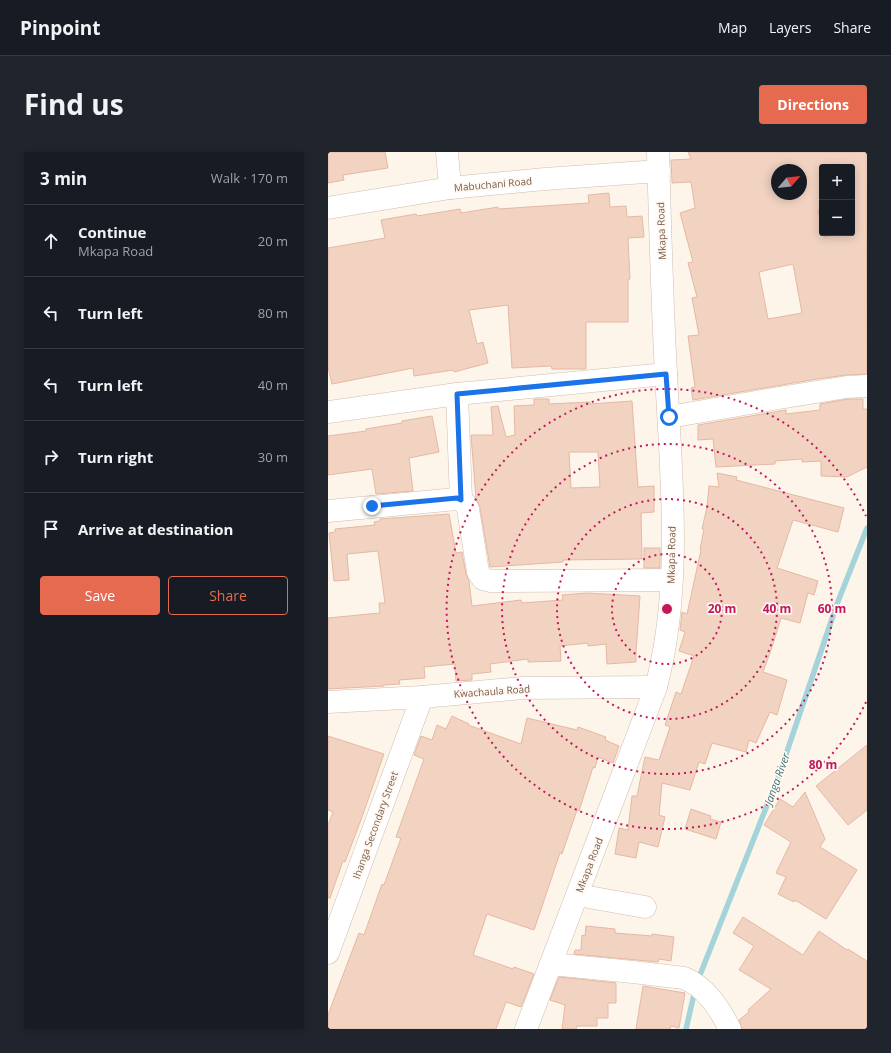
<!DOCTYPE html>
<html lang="en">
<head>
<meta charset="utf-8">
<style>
  :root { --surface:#171b24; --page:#20242c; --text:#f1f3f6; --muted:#9ea1a6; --line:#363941; --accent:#e66a50 }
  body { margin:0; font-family:"Open Sans",sans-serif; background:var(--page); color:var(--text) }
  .controls { position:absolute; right:12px; top:12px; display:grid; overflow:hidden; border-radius:4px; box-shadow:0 2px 10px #0003 }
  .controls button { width:36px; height:36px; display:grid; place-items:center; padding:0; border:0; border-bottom:1px solid var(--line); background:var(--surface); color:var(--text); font:20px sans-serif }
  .compass { position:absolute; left:443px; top:12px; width:36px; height:36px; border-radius:50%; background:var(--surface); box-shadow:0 2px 10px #0003; rotate:62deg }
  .stop { position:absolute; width:12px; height:12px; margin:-9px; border:3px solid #1a73e8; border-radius:50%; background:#fff }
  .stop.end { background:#1a73e8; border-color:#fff; box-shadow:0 1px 4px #0008 }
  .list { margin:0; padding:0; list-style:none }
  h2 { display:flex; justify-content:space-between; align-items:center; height:52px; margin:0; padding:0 16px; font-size:17px }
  h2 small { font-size:13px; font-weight:400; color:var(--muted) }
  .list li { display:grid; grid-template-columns:26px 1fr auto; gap:12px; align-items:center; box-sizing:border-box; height:72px; padding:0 16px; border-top:1px solid var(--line) }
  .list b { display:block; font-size:15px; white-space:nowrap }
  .list p { margin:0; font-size:13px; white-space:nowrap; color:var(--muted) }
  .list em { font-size:13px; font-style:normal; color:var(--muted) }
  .actions { display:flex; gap:8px; padding:12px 16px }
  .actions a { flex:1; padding:9px 0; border:1px solid var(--accent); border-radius:4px; text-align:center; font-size:14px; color:var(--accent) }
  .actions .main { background:var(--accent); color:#fff }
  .icon { flex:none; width:22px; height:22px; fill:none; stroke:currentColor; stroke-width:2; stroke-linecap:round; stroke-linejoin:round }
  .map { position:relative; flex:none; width:539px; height:877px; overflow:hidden; border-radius:4px }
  header { display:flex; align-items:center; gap:24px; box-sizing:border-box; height:56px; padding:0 20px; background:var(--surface); border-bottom:1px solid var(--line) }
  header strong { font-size:19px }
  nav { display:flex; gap:22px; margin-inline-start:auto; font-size:14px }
  .intro { display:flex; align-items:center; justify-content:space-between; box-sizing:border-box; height:96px; padding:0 24px }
  h1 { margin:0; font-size:28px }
  .button { padding:10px 18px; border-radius:4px; background:var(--accent); color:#fff; font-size:14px; font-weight:700 }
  main { display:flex; gap:24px; padding:0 24px }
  aside { flex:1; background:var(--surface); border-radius:4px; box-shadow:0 2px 10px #0003 }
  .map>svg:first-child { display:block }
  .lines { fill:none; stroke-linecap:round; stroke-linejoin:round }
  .stream { stroke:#a4d4d9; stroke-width:5.5 }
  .building { fill:#f2d3c2; stroke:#e5b8a2; fill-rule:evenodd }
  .minor-casing { stroke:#d0bcaf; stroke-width:23 }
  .minor { stroke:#fff; stroke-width:22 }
  .route { stroke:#1a73e8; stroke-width:5 }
  .ring { fill:none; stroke:#c2185b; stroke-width:2; stroke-dasharray:2 4 }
  .labels { text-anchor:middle; stroke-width:3.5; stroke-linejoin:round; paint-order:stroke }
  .street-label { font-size:10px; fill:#795a4c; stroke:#fff9f1 }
  .water-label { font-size:11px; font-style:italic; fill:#40767d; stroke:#fff9f1 }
  .centre { fill:#c2185b; stroke:#fff9f1; stroke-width:2 }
  .ring-label { font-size:12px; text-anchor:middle; font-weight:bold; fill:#c2185b; stroke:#fff9f1; stroke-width:3.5; stroke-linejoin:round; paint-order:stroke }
</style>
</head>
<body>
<header>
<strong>Pinpoint</strong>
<nav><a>Map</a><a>Layers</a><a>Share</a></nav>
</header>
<div class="intro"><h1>Find us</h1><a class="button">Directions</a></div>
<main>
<aside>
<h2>3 min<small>Walk · 170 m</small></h2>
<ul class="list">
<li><svg class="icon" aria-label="ahead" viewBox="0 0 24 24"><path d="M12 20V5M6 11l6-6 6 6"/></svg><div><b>Continue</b><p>Mkapa Road</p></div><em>20 m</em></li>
<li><svg class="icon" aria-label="left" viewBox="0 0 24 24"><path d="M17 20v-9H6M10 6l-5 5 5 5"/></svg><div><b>Turn left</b></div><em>80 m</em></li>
<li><svg class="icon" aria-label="left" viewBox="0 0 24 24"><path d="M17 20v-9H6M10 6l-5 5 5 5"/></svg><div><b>Turn left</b></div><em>40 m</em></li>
<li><svg class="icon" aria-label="right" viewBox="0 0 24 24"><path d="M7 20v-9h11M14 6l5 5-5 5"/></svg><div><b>Turn right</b></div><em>30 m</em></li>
<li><svg class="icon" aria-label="arrive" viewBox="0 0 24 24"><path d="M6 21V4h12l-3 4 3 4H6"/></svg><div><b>Arrive at destination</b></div></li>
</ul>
<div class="actions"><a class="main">Save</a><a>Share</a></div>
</aside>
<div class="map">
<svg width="539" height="877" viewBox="0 0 539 877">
  <rect width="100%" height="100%" fill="#fdf5ea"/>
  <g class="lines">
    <g class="stream">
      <path d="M 370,828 L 451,623 L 509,452 L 539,376"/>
      <path d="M 358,877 L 367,838"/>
    </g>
  </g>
  <g class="building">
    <path d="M 0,0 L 57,0 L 60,16 L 15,23 L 16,28 L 0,31 Z"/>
    <path d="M 360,0 L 538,0 L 539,222 L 518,223 L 489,227 L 365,248 L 363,236 L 367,235 L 360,184 L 371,183 L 364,146 L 369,145 L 360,111 L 365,110 L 352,61 L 367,56 L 363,30 L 344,31 L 343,8 L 363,7 ZM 494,15 L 524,15 L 524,81 L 516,81 L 496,85 L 490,58 L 494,57 ZM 449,18 L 473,18 L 473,42 L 449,42 ZM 465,112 L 474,161 L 440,167 L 431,120 Z"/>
    <path d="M 281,41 L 282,55 L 298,54 L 299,65 L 314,64 L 316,85 L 300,86 L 302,127 L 300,127 L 300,170 L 258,170 L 258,217 L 224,217 L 223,214 L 184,216 L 180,153 L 141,158 L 149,192 L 155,190 L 160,211 L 126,220 L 125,218 L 86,224 L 85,216 L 4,232 L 0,215 L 0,96 L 57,86 L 53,68 L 88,62 L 89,64 L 132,57 L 133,61 L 170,55 L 170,57 L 261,51 L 260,43 Z"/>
    <path d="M 206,247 L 221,247 L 221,252 L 262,250 L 262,252 L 304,249 L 310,335 L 326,334 L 326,360 L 313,361 L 314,407 L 235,408 L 235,410 L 162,415 L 152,355 L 148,346 L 143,283 L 165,283 L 163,255 L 170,254 L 178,285 L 187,283 L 186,254 L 206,253 ZM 241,300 L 270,300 L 272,335 L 243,336 Z"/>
    <path d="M 520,247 L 535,247 L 535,257 L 539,257 L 539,315 L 519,325 L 493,324 L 493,309 L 474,310 L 474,307 L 447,309 L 447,312 L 388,315 L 385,287 L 370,288 L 370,273 L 458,258 L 458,262 L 492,258 L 492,252 Z"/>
    <path d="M 104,264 L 111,300 L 81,306 L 85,339 L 48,342 L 44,317 L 0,323 L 0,284 L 38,279 L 38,277 L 74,271 L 74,269 Z"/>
    <path d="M 389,321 L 409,325 L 408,328 L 516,356 L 510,380 L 465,368 L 449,416 L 490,429 L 486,443 L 480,441 L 472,471 L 453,466 L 443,498 L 435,520 L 459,528 L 449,563 L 442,560 L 428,591 L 421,588 L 418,600 L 384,591 L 377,612 L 371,610 L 362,638 L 334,631 L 331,663 L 337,665 L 330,695 L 311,690 L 308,706 L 287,702 L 291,676 L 300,678 L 304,644 L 309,644 L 317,605 L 331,608 L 342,575 L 337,573 L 348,540 L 353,542 L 366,504 L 351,499 L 357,480 L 352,478 L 354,460 L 359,462 L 373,398 L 372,397 L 376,377 L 374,377 L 379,355 L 381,334 L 391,335 Z"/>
    <path d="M 121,362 L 128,401 L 134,400 L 138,422 L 141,429 L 144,454 L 193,448 L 194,451 L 235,448 L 234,443 L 259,441 L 312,444 L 308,500 L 308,510 L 279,512 L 278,492 L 260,494 L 260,491 L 232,494 L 233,509 L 200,510 L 200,507 L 162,512 L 163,520 L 144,522 L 144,528 L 128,529 L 127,512 L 96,515 L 97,526 L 71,528 L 72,532 L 56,533 L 56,534 L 0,537 L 0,466 L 52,461 L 51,451 L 57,451 L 50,399 L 19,402 L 21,428 L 6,429 L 1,381 L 7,380 L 7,377 L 47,373 L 46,370 L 52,369 L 52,367 Z"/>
    <rect x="316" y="396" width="16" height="20"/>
    <path d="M 124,564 L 141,572 L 140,573 L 193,592 L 199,566 L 249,578 L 250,575 L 278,585 L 277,588 L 291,594 L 285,611 L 270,605 L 267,616 L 265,615 L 251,659 L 249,658 L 234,702 L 232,701 L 206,778 L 159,762 L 145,803 L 185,817 L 186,815 L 206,822 L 193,855 L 178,850 L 168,877 L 0,877 L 0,863 L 7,844 L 31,781 L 36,783 L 54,732 L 56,733 L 73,686 L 68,685 L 96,607 L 86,603 L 93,584 L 104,588 L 109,573 L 118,577 Z"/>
    <path d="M 0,584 L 56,602 L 34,665 L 17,710 L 15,709 L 2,746 L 0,746 L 0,673 L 5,660 L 0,658 Z"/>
    <path d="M 539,593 L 539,658 L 520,673 L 488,634 Z"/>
    <path d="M 477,640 L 497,687 L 492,695 L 529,718 L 498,767 L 467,748 L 466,750 L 450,742 L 458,725 L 448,721 L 463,690 L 436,673 L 452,647 L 465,655 Z"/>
    <path d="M 363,657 L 383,664 L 382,667 L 393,670 L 388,687 L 357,677 Z"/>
    <path d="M 415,765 L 475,803 L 491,779 L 519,798 L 520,797 L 539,809 L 539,877 L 414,877 L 411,868 L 421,860 L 420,858 L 443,837 L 411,818 L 426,794 L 405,781 Z"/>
    <path d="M 258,774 L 287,777 L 287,781 L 324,784 L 324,782 L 346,785 L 343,809 L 331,807 L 330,810 L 246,802 L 247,798 L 253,798 L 254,783 L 257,784 Z"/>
    <path d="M 231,825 L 288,831 L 288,851 L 280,851 L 280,866 L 269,866 L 269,874 L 249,874 L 248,877 L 234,877 L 237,853 L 222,848 Z"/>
    <path d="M 315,834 L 357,841 L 351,876 L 343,874 L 342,877 L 308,877 Z"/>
  </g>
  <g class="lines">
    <defs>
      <g id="minor">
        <path d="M 119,0 L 122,36"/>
        <path d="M 0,56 L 122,36 L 217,27 L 331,19"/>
        <path d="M 129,242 L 133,348"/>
        <path d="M 0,260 L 129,242 L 338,222"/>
        <path d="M 341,265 L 451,246 L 519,235 L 539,234"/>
        <path d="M 0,359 L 129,347 L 136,350 L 140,357 L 150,420 L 155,427 L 163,429 L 343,428"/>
        <path d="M 0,550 L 94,545 L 195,536 L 328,535"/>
        <path d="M 249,743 L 317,755"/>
        <path d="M 0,801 L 94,545"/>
        <path d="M 223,812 L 305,820 L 356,826 C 378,835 391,856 402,877"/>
        <path d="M 198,877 L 328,535 C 355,434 343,325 338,221 C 334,148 332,74 330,0"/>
      </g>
    </defs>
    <use href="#minor" class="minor-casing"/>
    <use href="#minor" class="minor"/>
  </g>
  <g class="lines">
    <path class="route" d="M 44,354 L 129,346 L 133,348 L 129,242 L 338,222 L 341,265"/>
  </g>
  <g class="ring">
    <circle cx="339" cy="457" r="55"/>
    <circle cx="339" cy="457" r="110"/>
    <circle cx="339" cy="457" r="165"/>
    <path d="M538 550A220 220 0 1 1 538 364"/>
  </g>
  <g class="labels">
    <g class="street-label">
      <text transform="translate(165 32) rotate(-5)" y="4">Mabuchani Road</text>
      <text transform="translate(333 79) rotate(-92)" y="4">Mkapa Road</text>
      <text transform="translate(343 403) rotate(-89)" y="4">Mkapa Road</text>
      <text transform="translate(164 539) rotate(-4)" y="4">Kwachaula Road</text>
      <text transform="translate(47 673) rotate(-70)" y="4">Ihanga Secondary Street</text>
      <text transform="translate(261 713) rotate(-69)" y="4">Mkapa Road</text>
    </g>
    <g class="water-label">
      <text transform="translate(449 627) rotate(-70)" y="4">Janga River</text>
    </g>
  </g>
  <circle cx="339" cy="457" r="6" class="centre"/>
  <g class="ring-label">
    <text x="394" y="461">20 m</text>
    <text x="449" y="461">40 m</text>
    <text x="504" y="461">60 m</text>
    <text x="495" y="617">80 m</text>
  </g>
</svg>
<div class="controls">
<button>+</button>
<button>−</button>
</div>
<svg class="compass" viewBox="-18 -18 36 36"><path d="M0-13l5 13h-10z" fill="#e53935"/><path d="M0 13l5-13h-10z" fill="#9ea1a6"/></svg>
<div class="stop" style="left:341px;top:265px"></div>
<div class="stop end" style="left:44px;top:354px"></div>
</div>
</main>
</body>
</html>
